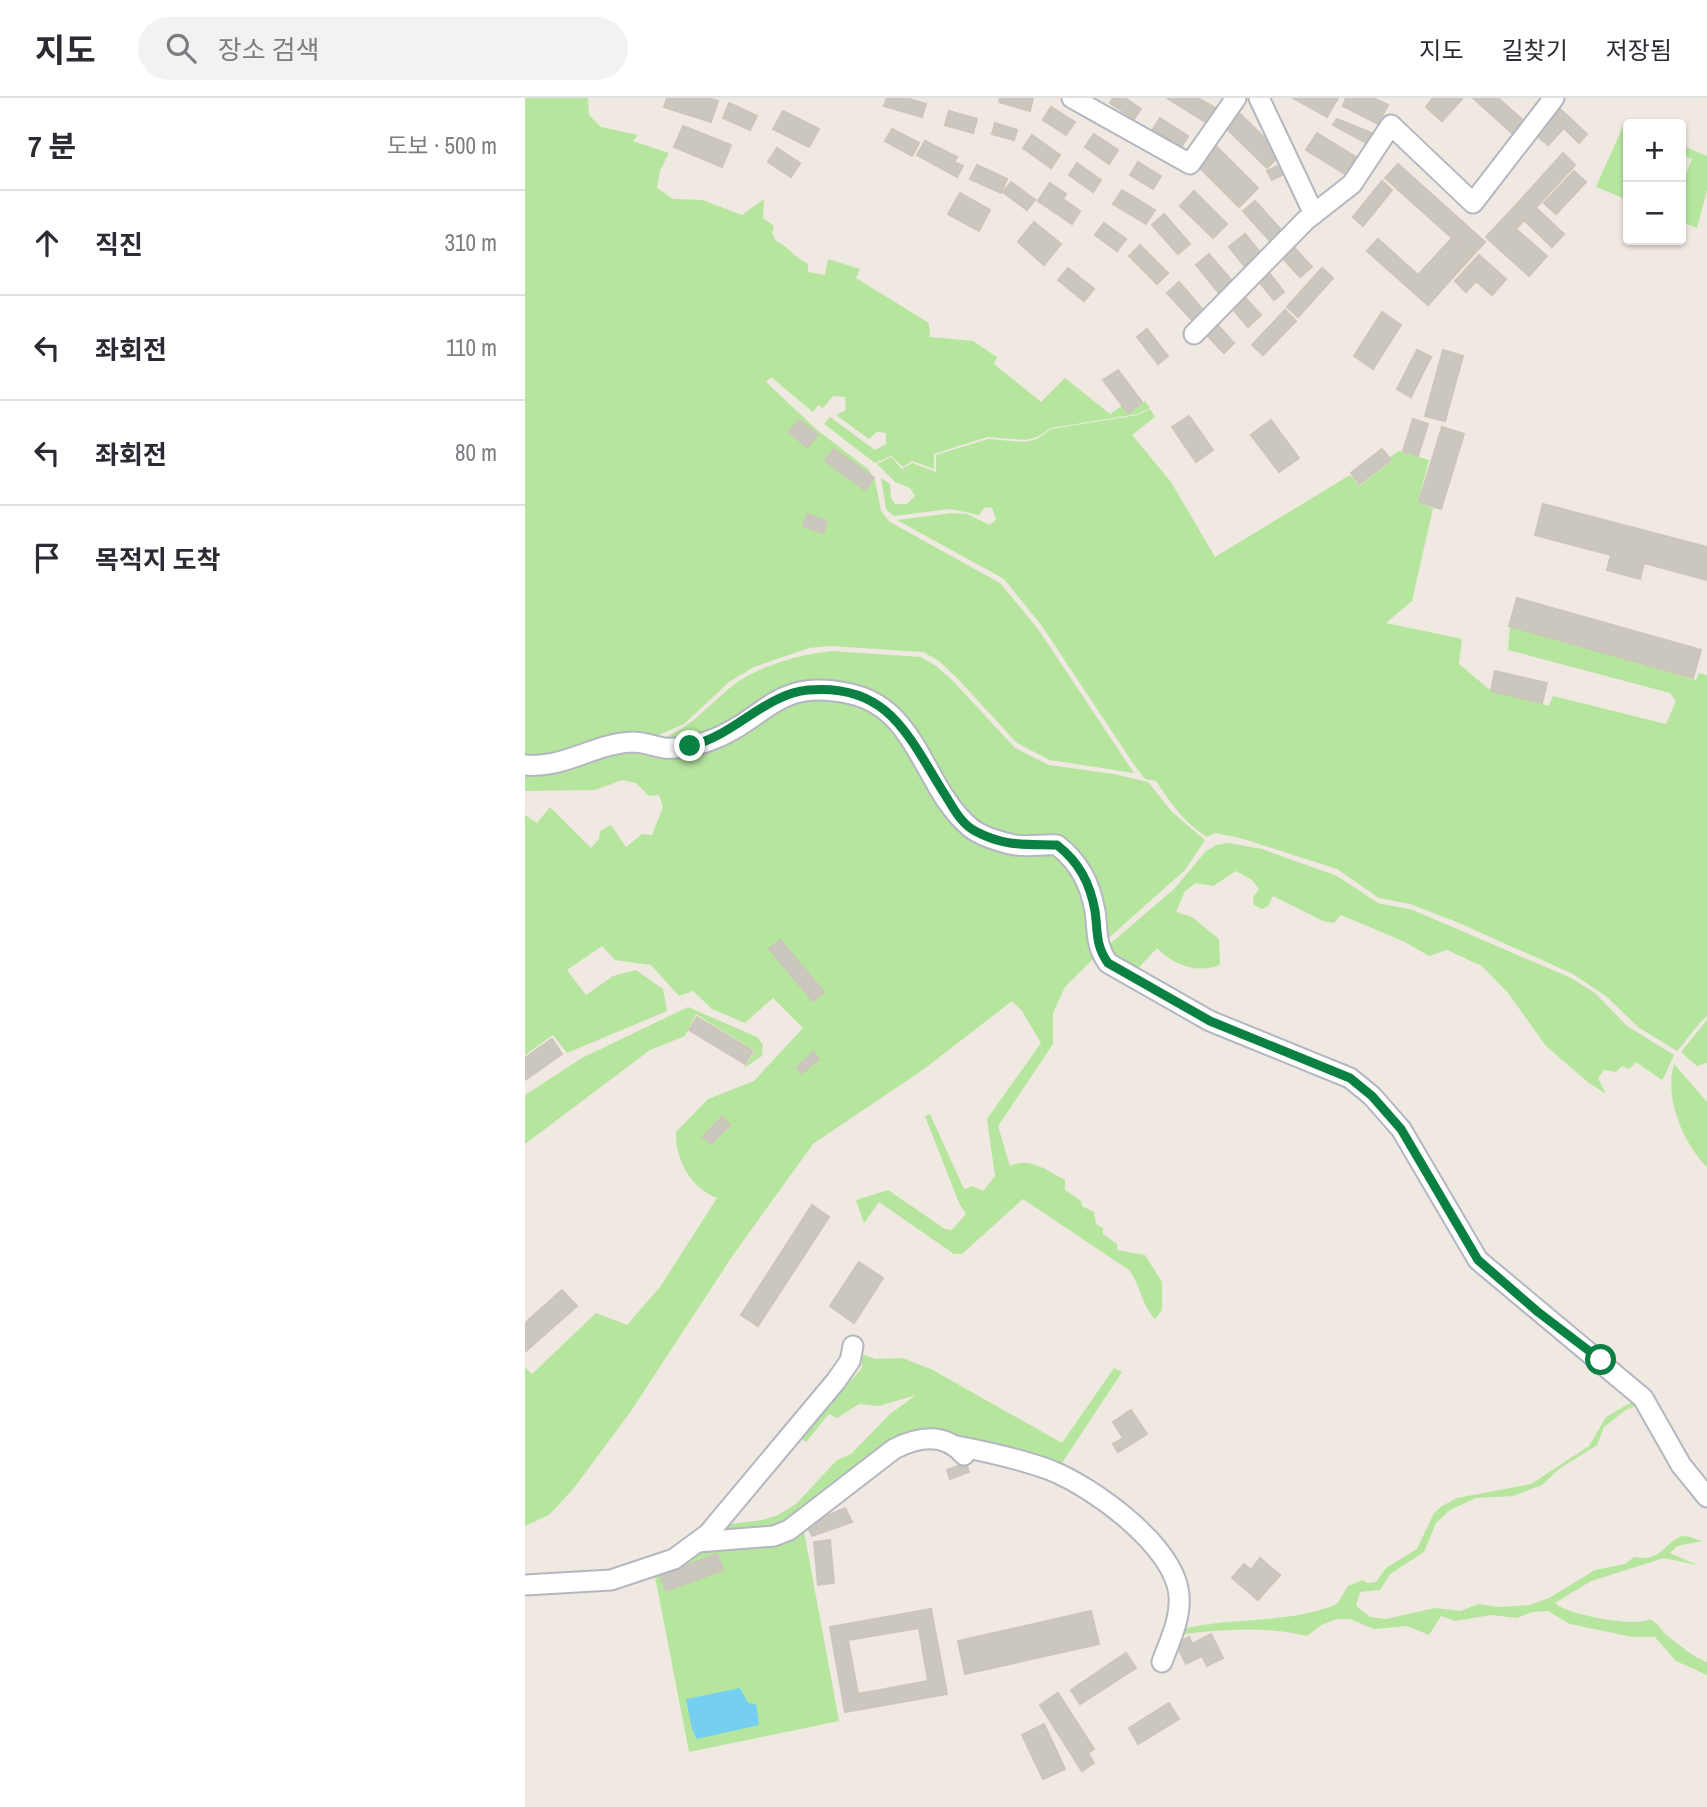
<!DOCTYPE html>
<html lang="ko">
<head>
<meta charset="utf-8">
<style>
  :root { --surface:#fff; --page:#f2f2f3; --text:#2b2b33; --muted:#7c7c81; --line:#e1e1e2 }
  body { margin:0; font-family:"Archivo Narrow","Noto Sans KR",sans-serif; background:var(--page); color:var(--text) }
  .controls { position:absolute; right:21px; top:21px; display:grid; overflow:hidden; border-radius:7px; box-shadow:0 2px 5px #0004 }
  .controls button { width:63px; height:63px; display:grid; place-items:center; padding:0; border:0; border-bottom:2px solid var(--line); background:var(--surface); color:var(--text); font:35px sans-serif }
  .stop { position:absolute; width:21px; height:21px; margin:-16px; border:5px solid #0b8043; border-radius:50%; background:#fff }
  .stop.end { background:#0b8043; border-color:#fff; box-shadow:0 2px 7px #0008 }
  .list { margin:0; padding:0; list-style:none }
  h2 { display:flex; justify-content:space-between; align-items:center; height:91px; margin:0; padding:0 28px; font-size:30px }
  h2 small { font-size:23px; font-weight:400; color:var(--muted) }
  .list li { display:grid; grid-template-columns:46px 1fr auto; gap:21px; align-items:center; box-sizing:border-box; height:105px; padding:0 28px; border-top:2px solid var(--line) }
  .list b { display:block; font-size:26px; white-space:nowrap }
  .list em { font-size:23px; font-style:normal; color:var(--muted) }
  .icon { flex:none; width:38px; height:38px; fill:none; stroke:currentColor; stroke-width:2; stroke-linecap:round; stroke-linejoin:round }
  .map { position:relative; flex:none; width:1182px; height:1709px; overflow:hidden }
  header { display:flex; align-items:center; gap:42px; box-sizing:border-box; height:98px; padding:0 35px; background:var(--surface); border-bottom:2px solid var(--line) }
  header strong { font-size:33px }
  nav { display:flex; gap:38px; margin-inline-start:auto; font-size:24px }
  .search { width:490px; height:63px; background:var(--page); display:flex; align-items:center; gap:18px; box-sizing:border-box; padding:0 24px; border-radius:38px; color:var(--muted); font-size:26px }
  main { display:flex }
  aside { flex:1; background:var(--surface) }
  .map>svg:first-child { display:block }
  .green { fill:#b6e59e }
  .water { fill:#75cff0 }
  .building { fill:#cbc7bf; stroke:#cbc5ba; stroke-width:2; fill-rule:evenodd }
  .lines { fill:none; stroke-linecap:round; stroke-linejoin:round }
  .minor-casing { stroke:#b4b7c1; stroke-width:23 }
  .minor { stroke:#fff; stroke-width:19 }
  .route { stroke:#0b8043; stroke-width:9 }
</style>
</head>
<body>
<header>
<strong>지도</strong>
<div class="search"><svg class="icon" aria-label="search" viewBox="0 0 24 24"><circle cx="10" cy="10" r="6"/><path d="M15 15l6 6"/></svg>장소 검색</div>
<nav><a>지도</a><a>길찾기</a><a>저장됨</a></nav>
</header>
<main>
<aside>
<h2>7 분<small>도보 · 500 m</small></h2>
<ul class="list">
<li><svg class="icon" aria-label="ahead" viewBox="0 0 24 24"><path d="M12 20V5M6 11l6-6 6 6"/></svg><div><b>직진</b></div><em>310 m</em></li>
<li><svg class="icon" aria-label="left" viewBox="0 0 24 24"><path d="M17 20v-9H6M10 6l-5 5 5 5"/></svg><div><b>좌회전</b></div><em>110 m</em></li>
<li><svg class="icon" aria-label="left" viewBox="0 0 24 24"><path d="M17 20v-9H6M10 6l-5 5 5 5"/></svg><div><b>좌회전</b></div><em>80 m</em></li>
<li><svg class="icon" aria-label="arrive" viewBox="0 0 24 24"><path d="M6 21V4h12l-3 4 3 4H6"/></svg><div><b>목적지 도착</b></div></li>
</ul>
</aside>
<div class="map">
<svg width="1182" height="1709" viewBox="0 0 1182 1709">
  <rect width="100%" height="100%" fill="#efe9e1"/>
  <g class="green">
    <path d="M 0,0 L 63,0 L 64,17 L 76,29 L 113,37 L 108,43 L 144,55 L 135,73 L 132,90 L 148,101 L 177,102 L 217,117 L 239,101 L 238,120 L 249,128 L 247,135 L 251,143 C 264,149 270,160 283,166 L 283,174 L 300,177 L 303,161 L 335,171 L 331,180 L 404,225 L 405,239 L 448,243 L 472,259 L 469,266 L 516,304 L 540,280 L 585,316 L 597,308 L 603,316 L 620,303 L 625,310 L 613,316 L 526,330 L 512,339 L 500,342 L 462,339 L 409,356 L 409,371 L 387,363 L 378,369 L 366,358 L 350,365 L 299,326 L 305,319 L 350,352 L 361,346 L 361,335 L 352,334 L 344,341 L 311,317 L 321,312 L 320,299 L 308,298 L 298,310 L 293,307 L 288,314 L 246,279 L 241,284 L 291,331 L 343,371 L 350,382 L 356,413 L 365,424 L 475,485 L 513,531 L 609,675 L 525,662 L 492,645 L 432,580 L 414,563 L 398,554 L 306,548 L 284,550 L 229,569 L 204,584 L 159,626 L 131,638 L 0,662 Z"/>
    <path d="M 1099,26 L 1103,27 L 1103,52 L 1098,65 L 1103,67 L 1103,102 L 1071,89 Z"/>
    <path d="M 1156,47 L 1182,58 L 1182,92 L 1172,130 L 1156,124 L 1156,88 L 1167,61 L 1156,56 Z"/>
    <path d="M 625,311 L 630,319 L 607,337 L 646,384 L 690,459 L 825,377 L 834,388 L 867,363 L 865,359 L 874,353 L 904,362 L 893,405 L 908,410 L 887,503 L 861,525 L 937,541 L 934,566 L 964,591 L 1024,608 L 1028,598 L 1141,626 L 1151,603 L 1145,595 L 983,552 L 985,528 L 1171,582 L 1174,575 L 1182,577 L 1182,918 C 1171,927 1163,941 1152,953 L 1113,929 L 1082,899 L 1048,876 L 934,825 L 885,806 L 854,800 L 812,771 L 715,740 L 690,735 L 682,739 C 659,724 646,706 631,683 L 620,681 L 610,668 L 517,528 L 479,481 L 372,422 L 427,415 L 442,416 L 465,427 L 471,421 L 467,410 L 460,409 L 454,417 L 425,411 L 369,418 L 361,411 L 356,380 L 365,386 L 366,400 L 370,406 L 382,406 L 390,398 L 385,390 L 370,384 L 352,366 L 366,359 L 377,371 L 387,365 L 411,374 L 411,357 L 463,341 L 500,344 L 512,341 L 526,331 L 613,317 Z"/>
    <path d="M 306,553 L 396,559 L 411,568 L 428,583 L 490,650 L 524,667 L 589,676 L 623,684 L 647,714 L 680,742 L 660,772 L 578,845 L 561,767 L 549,749 L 542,744 L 492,740 L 444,722 L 396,650 L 310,588 L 182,641 L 132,643 C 167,629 178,612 206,589 C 232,568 273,557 306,553 Z"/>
    <path d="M 301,599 L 357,614 L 434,727 L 522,748 L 556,782 L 572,857 L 540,889 L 528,915 L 528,946 L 473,1028 L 485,1068 C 504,1058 523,1073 540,1082 L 540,1092 L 556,1103 L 557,1108 L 569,1114 L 571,1126 L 578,1130 L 578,1136 L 592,1146 L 592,1152 L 620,1157 L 637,1184 L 637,1212 L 630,1221 C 616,1206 616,1188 604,1172 L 498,1101 L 437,1156 L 429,1156 L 354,1104 L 339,1125 L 331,1102 L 363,1092 L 420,1131 L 427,1132 L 441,1116 L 434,1105 L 400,1018 L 405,1016 L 439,1091 L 448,1088 L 458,1093 L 470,1078 L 462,1021 L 516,945 L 497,913 L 487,903 L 399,971 L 288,1046 L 208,1157 L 106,1313 L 49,1390 L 24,1417 L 0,1428 L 0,1269 L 7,1276 L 71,1215 L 102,1227 L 135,1189 L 192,1100 C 166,1090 150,1062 151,1034 L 183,1001 L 229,983 L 278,930 L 248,900 L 220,925 L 187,911 L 168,893 L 154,898 L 126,867 L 90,862 L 77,848 L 42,872 L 61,897 L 88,878 L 111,872 L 138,891 L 142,913 L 42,955 L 28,937 L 0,957 L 0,717 L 12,725 L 25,709 L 66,750 L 74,741 L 75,733 L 86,727 L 101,749 L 117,736 L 127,737 L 138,709 L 134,697 L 124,698 L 111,685 L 97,682 L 70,692 L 0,693 L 0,672 L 94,648 L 144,654 L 271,603 Z"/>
    <path d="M 704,745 L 737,751 L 812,778 L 853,805 L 888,812 L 1046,880 L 1070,895 L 1102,928 L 1149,957 L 1139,979 L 1137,982 L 1111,964 L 1104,971 L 1097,968 L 1091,974 L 1079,972 L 1073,980 L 1081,996 L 1064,985 L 1021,948 L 983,895 L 957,868 L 922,852 L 904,858 L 880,844 L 816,817 L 809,825 L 798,823 L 748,798 L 743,808 L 737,811 L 729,807 L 728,799 L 734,791 L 727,782 L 711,773 L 688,788 L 671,785 L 660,793 L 651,814 L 667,819 L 694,841 L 695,867 C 671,876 649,867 632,850 L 607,877 L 579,851 L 649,791 L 681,753 L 691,747 Z"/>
    <path d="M 163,909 L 232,939 L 238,947 L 237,958 L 219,970 L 230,953 L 171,916 L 160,938 L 125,952 L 0,1046 L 0,997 L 57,960 Z"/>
    <path d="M 1182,922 L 1182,965 L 1172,968 L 1156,954 Z"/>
    <path d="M 1149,966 L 1182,1004 L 1182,1069 C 1158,1046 1139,999 1149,966 Z"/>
    <path d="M 337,1256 L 350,1261 L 377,1260 L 406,1271 L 537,1345 L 589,1270 L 597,1274 L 533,1371 L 405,1331 L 392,1331 L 377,1338 L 268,1421 L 252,1429 L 189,1436 L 198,1427 L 237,1422 L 253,1417 L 271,1406 L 312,1362 L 326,1356 L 365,1316 L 391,1297 L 354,1308 L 334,1306 L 312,1320 L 304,1316 L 281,1344 L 275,1340 L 337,1270 Z"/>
    <path d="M 1112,1301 L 1115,1307 L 1102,1311 L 1079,1329 L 1072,1347 L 1034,1371 L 1017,1387 L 988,1398 L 951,1400 L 925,1412 L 911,1425 L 899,1454 L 865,1476 L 855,1492 L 835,1494 L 831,1508 L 845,1519 L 861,1521 L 910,1510 L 935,1513 L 954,1506 L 974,1509 L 1005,1507 L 1024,1500 L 1070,1472 L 1100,1466 L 1109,1459 C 1139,1466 1142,1438 1160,1438 C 1165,1438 1172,1442 1177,1443 L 1152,1448 L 1145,1455 L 1172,1467 L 1139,1460 L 1066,1483 L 1030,1505 C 1039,1516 1112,1530 1124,1521 C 1135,1525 1136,1534 1145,1540 C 1157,1548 1167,1559 1182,1564 L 1182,1577 L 1151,1563 L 1130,1539 L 1107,1539 L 1045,1526 L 1023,1513 L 1007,1514 L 992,1520 L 966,1517 L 930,1523 L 916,1518 L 904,1537 L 882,1528 L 849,1531 L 825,1521 L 812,1521 L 796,1527 L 782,1538 C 741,1528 696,1531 654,1537 L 654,1532 C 706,1518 762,1527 812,1506 L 823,1488 L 838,1482 L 842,1485 L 851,1484 L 861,1470 L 892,1451 L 909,1415 L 917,1408 L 932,1400 L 1006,1386 L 1064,1348 L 1081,1319 Z"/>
    <path d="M 278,1428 L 314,1623 L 164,1654 L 129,1473 L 172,1453 Z"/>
  </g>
  <path class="water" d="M 215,1590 L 223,1605 L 231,1606 L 234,1627 L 172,1641 L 167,1631 L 161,1601 Z"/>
  <g class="building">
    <path d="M 142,0 L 183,0 L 193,3 L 186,24 L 139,9 Z"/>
    <path d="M 362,0 L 381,0 L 401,6 L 397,19 L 359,8 Z"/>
    <path d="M 475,0 L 508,0 L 505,13 L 474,4 Z"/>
    <path d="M 588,0 L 600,0 L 616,11 L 609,21 L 585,5 Z"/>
    <path d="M 642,0 L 673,0 L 690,10 L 682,25 Z"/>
    <path d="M 768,0 L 813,0 L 802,19 Z"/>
    <path d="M 821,0 L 848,0 L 863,7 L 853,26 L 818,8 Z"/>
    <path d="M 908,0 L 935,0 L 937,1 L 917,23 L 901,9 Z"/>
    <path d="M 948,0 L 973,0 L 999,23 L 988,36 Z"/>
    <path d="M 204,5 L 232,18 L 225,32 L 198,20 Z"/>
    <path d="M 526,9 L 550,24 L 541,37 L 518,22 Z"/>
    <path d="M 1033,9 L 1062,36 L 1054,45 L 1039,30 L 1023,47 L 1009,35 Z"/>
    <path d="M 258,13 L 294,31 L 284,49 L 248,31 Z"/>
    <path d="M 424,13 L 452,21 L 448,35 L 420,27 Z"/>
    <path d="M 713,14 L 756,56 L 742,70 L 699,28 Z"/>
    <path d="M 635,20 L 663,38 L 655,51 L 627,33 Z"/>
    <path d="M 812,21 L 849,36 L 843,46 L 808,27 Z"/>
    <path d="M 470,25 L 492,32 L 489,42 L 467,36 Z"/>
    <path d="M 158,28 L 206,47 L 197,69 L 149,49 Z"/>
    <path d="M 367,31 L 394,45 L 387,58 L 360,43 Z"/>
    <path d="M 792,35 L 831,59 L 820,76 L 781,52 Z"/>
    <path d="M 569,36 L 593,52 L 584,66 L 560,49 Z"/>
    <path d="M 507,37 L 535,57 L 526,70 L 498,50 Z"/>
    <path d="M 400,43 L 432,59 L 429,64 L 438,68 L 432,79 L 392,57 Z"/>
    <path d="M 690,47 L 733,90 L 714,109 L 671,66 Z"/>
    <path d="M 252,50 L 275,65 L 266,79 L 243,64 Z"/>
    <path d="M 1038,55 L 1050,67 L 1004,117 L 992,106 Z"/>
    <path d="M 613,64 L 636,78 L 628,91 L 605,77 Z"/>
    <path d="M 760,64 L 765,73 L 747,82 L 742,73 Z"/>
    <path d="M 552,65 L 576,82 L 568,94 L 544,77 Z"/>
    <path d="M 873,66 L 960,144 L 947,158 L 860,80 Z"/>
    <path d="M 452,67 L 482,81 L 476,95 L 445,81 Z"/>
    <path d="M 1049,73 L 1061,84 L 1031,116 L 1019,105 Z"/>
    <path d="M 857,83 L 867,92 L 838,128 L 828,119 Z"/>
    <path d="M 486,84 L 510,102 L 502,112 L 478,94 Z"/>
    <path d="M 525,85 L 541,96 L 538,101 L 555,113 L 547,126 L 513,103 Z"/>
    <path d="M 597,92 L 630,112 L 621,126 L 588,106 Z"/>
    <path d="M 669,93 L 702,126 L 688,140 L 655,108 Z"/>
    <path d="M 435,95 L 465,112 L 454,133 L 423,116 Z"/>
    <path d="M 730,103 L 758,134 L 746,144 L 718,113 Z"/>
    <path d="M 992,106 L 1004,117 L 973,150 L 961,139 Z"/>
    <path d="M 1011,110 L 1039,136 L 1027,149 L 999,122 Z"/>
    <path d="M 639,116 L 665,146 L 653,156 L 627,127 Z"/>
    <path d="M 509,124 L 536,146 L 519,167 L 493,144 Z"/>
    <path d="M 579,125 L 601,141 L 592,153 L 570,137 Z"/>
    <path d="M 991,131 L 1022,158 L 1004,178 L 973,150 Z"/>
    <path d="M 720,136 L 738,158 L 722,171 L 704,149 Z"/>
    <path d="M 927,140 L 947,158 L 903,207 L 842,153 L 853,141 L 893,177 Z"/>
    <path d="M 765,145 L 787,169 L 775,179 L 753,155 Z"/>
    <path d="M 615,147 L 643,175 L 632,186 L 604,158 Z"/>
    <path d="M 684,156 L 707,183 L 693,194 L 671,167 Z"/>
    <path d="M 954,157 L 981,181 L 967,197 L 951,183 L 941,194 L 930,183 Z"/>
    <path d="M 543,170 L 569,191 L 559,203 L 533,182 Z"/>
    <path d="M 797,170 L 808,180 L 773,219 L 762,209 Z"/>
    <path d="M 742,172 L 759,194 L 749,202 L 731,180 Z"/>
    <path d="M 654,184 L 678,212 L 667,222 L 642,195 Z"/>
    <path d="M 717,196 L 736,217 L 723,229 L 704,207 Z"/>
    <path d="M 760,212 L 771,223 L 738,257 L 727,247 Z"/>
    <path d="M 857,214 L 876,227 L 848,271 L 829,258 Z"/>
    <path d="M 689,223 L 709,245 L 699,255 L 678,233 Z"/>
    <path d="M 622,231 L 643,258 L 633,266 L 612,239 Z"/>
    <path d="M 892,252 L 906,259 L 886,299 L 872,291 Z"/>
    <path d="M 918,252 L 938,258 L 920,323 L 900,318 Z"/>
    <path d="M 593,272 L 617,304 L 603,315 L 578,282 Z"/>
    <path d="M 664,318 L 688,352 L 671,364 L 647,329 Z"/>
    <path d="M 888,321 L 903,326 L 893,358 L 878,353 Z"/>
    <path d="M 274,322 L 293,337 L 282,349 L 264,334 Z"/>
    <path d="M 746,322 L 774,360 L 754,374 L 726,337 Z"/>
    <path d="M 917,329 L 939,336 L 916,411 L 894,404 Z"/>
    <path d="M 309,351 L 349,380 L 340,392 L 300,363 Z"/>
    <path d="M 857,351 L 866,362 L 834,386 L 826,375 Z"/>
    <path d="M 1018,406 L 1182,449 L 1182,482 L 1119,465 L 1115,481 L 1082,472 L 1086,457 L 1010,437 Z"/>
    <path d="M 282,416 L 302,423 L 298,435 L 278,428 Z"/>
    <path d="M 992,500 L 1176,552 L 1168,580 L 984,528 Z"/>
    <path d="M 970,573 L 1022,585 L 1017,605 L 966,593 Z"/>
    <path d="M 255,842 L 299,894 L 288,903 L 244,851 Z"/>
    <path d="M 172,919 L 228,953 L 220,966 L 164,932 Z"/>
    <path d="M 27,941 L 37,956 L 0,982 L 0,960 Z"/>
    <path d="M 288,954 L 294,961 L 277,975 L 272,969 Z"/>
    <path d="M 197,1019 L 205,1027 L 186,1046 L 178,1039 Z"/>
    <path d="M 287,1107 L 304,1119 L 233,1228 L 216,1217 Z"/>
    <path d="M 334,1164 L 358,1180 L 329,1225 L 305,1208 Z"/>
    <path d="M 37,1192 L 52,1208 L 0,1254 L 0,1225 Z"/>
    <path d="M 606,1312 L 622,1336 L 593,1354 L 588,1346 L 598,1340 L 588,1324 Z"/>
    <path d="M 441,1365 L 444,1374 L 425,1381 L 422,1372 Z"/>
    <path d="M 320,1410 L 327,1424 L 287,1438 L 282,1427 Z"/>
    <path d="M 305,1442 L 309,1485 L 293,1487 L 289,1444 Z"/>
    <path d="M 192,1456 L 198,1472 L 141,1493 L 135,1478 Z"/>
    <path d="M 735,1460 L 755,1477 L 733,1502 L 707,1480 L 719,1466 L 726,1472 Z"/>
    <path d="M 406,1511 L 422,1596 L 320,1614 L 305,1529 ZM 394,1530 L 403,1583 L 333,1596 L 323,1542 Z"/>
    <path d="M 566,1513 L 574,1546 L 440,1576 L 433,1543 Z"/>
    <path d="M 686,1536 L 698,1560 L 682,1568 L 677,1558 L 661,1566 L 651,1546 L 664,1539 L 667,1546 Z"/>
    <path d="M 601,1555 L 611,1570 L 555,1606 L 546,1592 Z"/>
    <path d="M 533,1595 L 569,1651 L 563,1655 L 569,1665 L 557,1673 L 515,1607 Z"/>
    <path d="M 644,1605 L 654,1621 L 613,1646 L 604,1630 Z"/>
    <path d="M 519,1626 L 540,1671 L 518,1681 L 497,1637 Z"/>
  </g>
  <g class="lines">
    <defs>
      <g id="minor">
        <path d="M 547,0 L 665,66 L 711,0"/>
        <path d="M 734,0 L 789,116"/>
        <path d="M 669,236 L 781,122 L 827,86 L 866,27 L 948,105 L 1029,0"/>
        <path d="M 0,667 C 39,671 70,645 108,644 C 118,644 129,648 139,650 C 152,651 169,648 181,644 C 241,624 249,578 326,596 C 394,611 398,691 446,730 C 456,738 473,743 485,746 C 498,750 518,746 532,747 C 554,764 565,785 570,813 C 573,833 570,847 583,865 L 685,923 L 825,980 L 847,998 L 876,1031 L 953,1162 L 1118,1300 L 1156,1367 L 1182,1399"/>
        <path d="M 432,1348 C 463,1354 495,1361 525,1372 C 568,1389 650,1448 654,1497 C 656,1521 645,1542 637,1564"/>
        <path d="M 173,1444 L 249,1438 L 264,1432 L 369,1351 C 393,1339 419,1334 439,1357"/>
        <path d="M 0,1487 L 86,1482 L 149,1461 L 183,1436 L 311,1283 L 325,1263 L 328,1248"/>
      </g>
    </defs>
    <use href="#minor" class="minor-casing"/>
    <use href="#minor" class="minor"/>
  </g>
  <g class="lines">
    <path class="route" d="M 165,648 C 209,638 240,596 283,592 C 361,585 382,635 417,692 C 427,707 434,724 450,733 C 480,749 500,746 532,747 C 554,764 565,785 570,813 C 573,833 570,847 583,865 L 685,923 L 825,980 L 847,998 L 876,1031 L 953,1162 L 1013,1214 L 1076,1262"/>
  </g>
</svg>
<div class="controls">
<button>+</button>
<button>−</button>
</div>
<div class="stop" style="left:1076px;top:1262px"></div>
<div class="stop end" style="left:165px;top:648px"></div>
</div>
</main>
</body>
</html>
